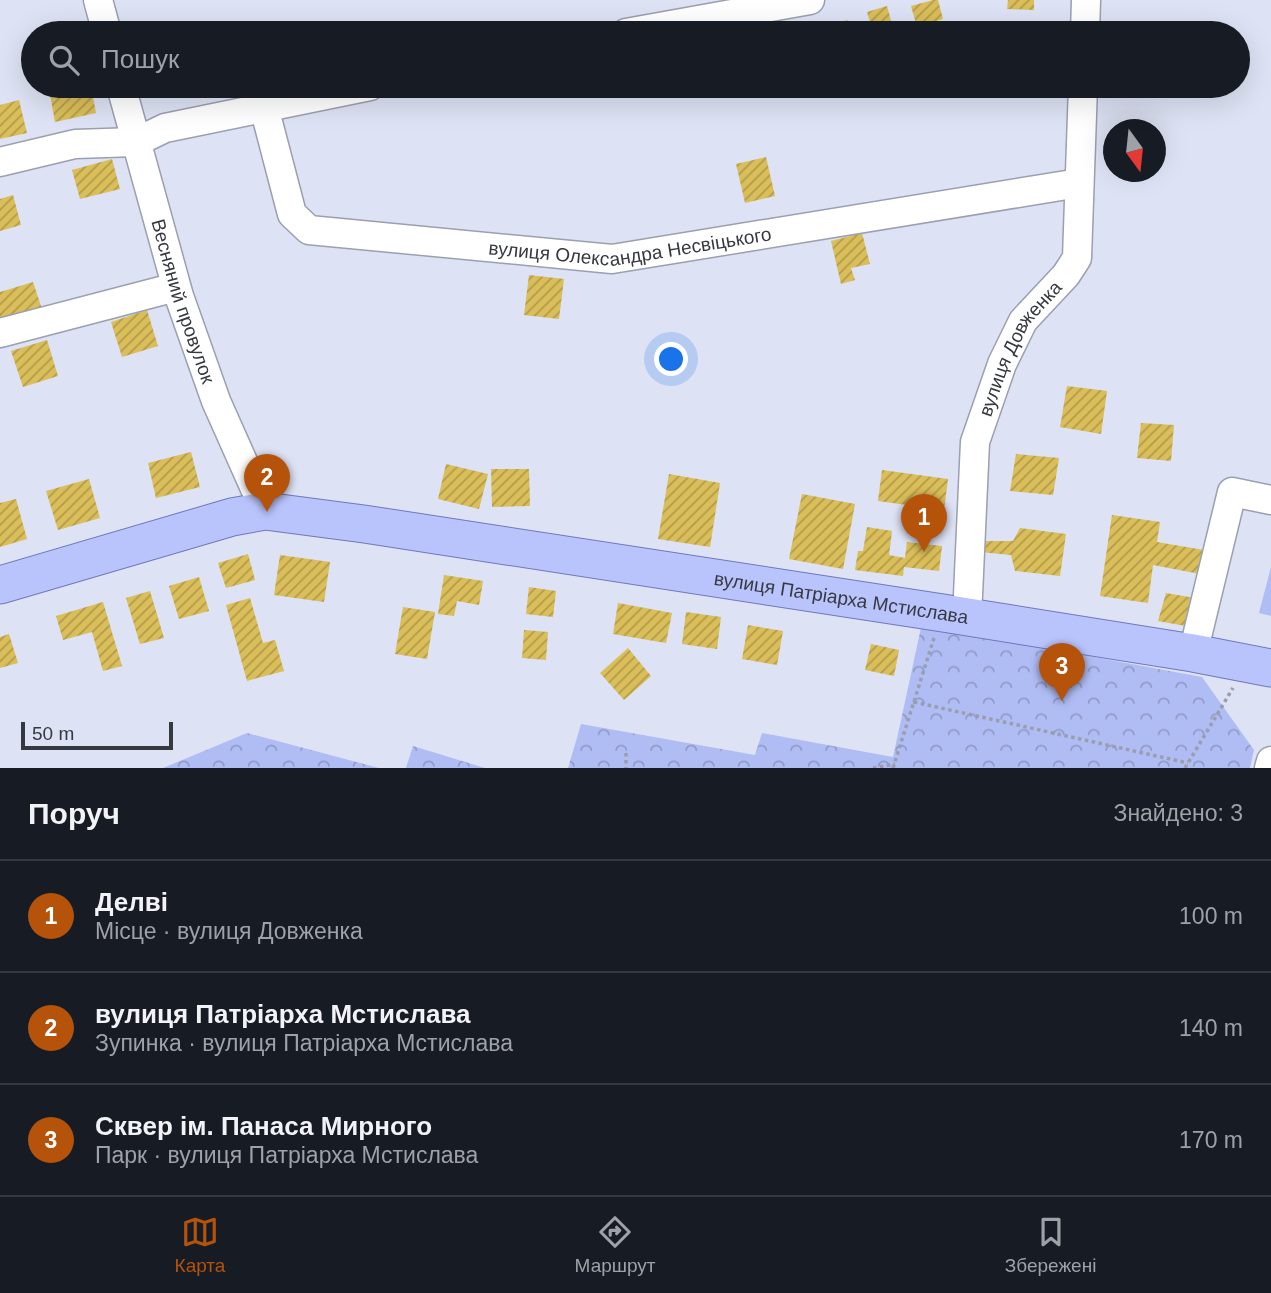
<!DOCTYPE html>
<html lang="uk">
<head>
<meta charset="utf-8">
<style>
  :root { --surface:#171b24; --page:#20242c; --text:#f1f3f6; --muted:#9ea1a6; --line:#363941; --accent:#b45309 }
  body { margin:0; font-family:Arial,sans-serif; background:var(--page); color:var(--text) }
  .compass { position:absolute; left:1103px; top:119px; width:63px; height:63px; border-radius:50%; background:var(--surface); box-shadow:0 7px 28px #0002; rotate:165deg }
  .scale { position:absolute; left:21px; bottom:18px; width:152px; box-sizing:border-box; padding-left:7px; border:4px solid #373940; border-top:0; font-size:19px; line-height:24px; white-space:nowrap; color:#373940; -webkit-text-stroke:5px #dde2f4; paint-order:stroke }
  .you { position:absolute; left:672px; top:360px; width:24px; height:24px; margin:-18px; border:5px solid #fff; border-radius:50%; background:#1a73e8; box-shadow:0 0 0 10px #1a73e833 }
  .badge { display:grid; place-items:center; width:46px; height:46px; border-radius:50%; background:var(--accent); color:#fff; font-size:23px; font-weight:700 }
  .pin { position:absolute; translate:-50% -58px; filter:drop-shadow(0 2px 4px #0008) }
  .pin::after { content:''; position:absolute; top:37px; width:24px; height:21px; background:inherit; clip-path:polygon(0 0,100% 0,50% 100%) }
  .list { margin:0; padding:0; list-style:none }
  h2 { display:flex; justify-content:space-between; align-items:center; height:91px; margin:0; padding:0 28px; font-size:30px }
  h2 small { font-size:23px; font-weight:400; color:var(--muted) }
  .list li { display:grid; grid-template-columns:46px 1fr auto; gap:21px; align-items:center; box-sizing:border-box; height:112px; padding:0 28px; border-top:2px solid var(--line) }
  .list b { display:block; font-size:26px; white-space:nowrap }
  .list p { margin:0; font-size:23px; white-space:nowrap; color:var(--muted) }
  .list em { font-size:23px; font-style:normal; color:var(--muted) }
  .icon { flex:none; width:38px; height:38px; fill:none; stroke:currentColor; stroke-width:2; stroke-linecap:round; stroke-linejoin:round }
  .map { position:relative; flex:none; width:1271px; height:768px; overflow:hidden }
  .search { position:absolute; background:var(--surface); box-shadow:0 7px 28px #0002; left:21px; right:21px; top:21px; height:77px; display:flex; align-items:center; gap:18px; box-sizing:border-box; padding:0 24px; border-radius:38px; color:var(--muted); font-size:26px }
  .sheet { height:427px; background:var(--surface) }
  nav { display:flex; justify-content:space-around; align-items:center; box-sizing:border-box; height:98px; border-top:2px solid var(--line); background:var(--surface); font-size:19px; color:var(--muted) }
  nav a { display:grid; justify-items:center; gap:4px }
  nav .on { color:var(--accent) }
  .map>svg:first-child { display:block }
  .green { fill:#b0bdf4 }
  .forest { fill:url(#forest-crowns) }
  .building { fill:url(#building-hatch) }
  .lines { fill:none; stroke-linecap:round; stroke-linejoin:round }
  .minor-casing { stroke:#9b9fb0; stroke-width:31 }
  .major-casing { stroke:#6d79ba; stroke-width:39 }
  .path { stroke:#9a9eac; stroke-width:3.5; stroke-dasharray:3.5 3.5; stroke-linecap:butt }
  .minor { stroke:#fff; stroke-width:28 }
  .major { stroke:#b9c4fd; stroke-width:37 }
  .labels { text-anchor:middle; stroke-width:5; stroke-linejoin:round; paint-order:stroke }
  .street-label { font-size:19px; fill:#373940; stroke:#dde2f4 }
</style>
</head>
<body>
<div class="map">
<svg width="1271" height="768" viewBox="0 0 1271 768">
  <defs>
    <pattern id="forest-crowns" width="20" height="18" patternUnits="userSpaceOnUse" patternTransform="scale(1.75)"><rect width="20" height="18" fill="#b0bdf4"/><path d="M2 6a3 3 0 1 1 6 0M12 15a3 3 0 1 1 6 0" fill="none" stroke="#909bc7"/></pattern>
    <pattern id="building-hatch" width="6" height="6" patternUnits="userSpaceOnUse" patternTransform="scale(1.75)"><rect width="6" height="6" fill="#dabe59"/><path d="M-1 1l2-2M0 6l6-6M5 7l2-2" fill="none" stroke="#b29b4b"/></pattern>
  </defs>
  <rect width="100%" height="100%" fill="#dde2f4"/>
  <path class="green" d="M 1271,567 L 1271,616 L 1259,613 Z"/>
  <g class="forest">
    <path d="M 922,623 L 949,630 L 1202,677 L 1254,750 L 1250,768 L 568,768 L 581,724 L 755,755 L 762,733 L 893,757 Z"/>
    <path d="M 247,733 L 379,768 L 163,768 Z"/>
    <path d="M 413,746 L 485,768 L 406,768 Z"/>
  </g>
  <g class="building">
    <path d="M 933,0 L 938,0 L 943,19 L 917,27 L 911,6 Z"/>
    <path d="M 1008,0 L 1034,0 L 1034,10 L 1007,9 Z"/>
    <path d="M 887,6 L 894,31 L 873,33 L 867,12 Z"/>
    <path d="M 848,20 L 851,33 L 831,33 L 828,25 Z"/>
    <rect x="1136" y="23" width="23" height="10"/>
    <path d="M 1020,27 L 1039,28 L 1039,33 L 1020,33 Z"/>
    <path d="M 64,86 L 91,86 L 96,113 L 55,122 L 49,89 Z"/>
    <path d="M 1131,86 L 1179,86 L 1178,95 L 1130,92 Z"/>
    <path d="M 19,100 L 27,133 L 0,139 L 0,105 Z"/>
    <path d="M 766,157 L 775,196 L 745,203 L 736,164 Z"/>
    <path d="M 112,159 L 120,189 L 80,199 L 72,170 Z"/>
    <path d="M 13,195 L 21,225 L 0,231 L 0,199 Z"/>
    <path d="M 862,233 L 870,264 L 851,268 L 855,280 L 841,284 L 831,241 Z"/>
    <path d="M 529,275 L 564,279 L 559,319 L 524,315 Z"/>
    <path d="M 33,282 L 42,309 L 0,323 L 0,292 Z"/>
    <path d="M 147,310 L 158,346 L 122,357 L 111,322 Z"/>
    <path d="M 47,340 L 58,376 L 23,387 L 11,351 Z"/>
    <path d="M 1067,386 L 1107,391 L 1101,434 L 1060,427 Z"/>
    <path d="M 1141,423 L 1174,425 L 1171,461 L 1137,458 Z"/>
    <path d="M 191,452 L 200,487 L 156,498 L 148,463 Z"/>
    <path d="M 1016,454 L 1059,458 L 1053,495 L 1010,491 Z"/>
    <path d="M 446,464 L 488,474 L 479,509 L 438,499 Z"/>
    <path d="M 491,469 L 529,469 L 530,506 L 492,507 Z"/>
    <path d="M 882,470 L 948,479 L 944,510 L 878,501 Z"/>
    <path d="M 669,474 L 720,483 L 710,547 L 658,539 Z"/>
    <path d="M 89,479 L 100,518 L 58,530 L 46,491 Z"/>
    <path d="M 802,494 L 855,504 L 843,569 L 789,559 Z"/>
    <path d="M 16,499 L 27,539 L 0,547 L 0,503 Z"/>
    <path d="M 1112,515 L 1160,522 L 1157,542 L 1204,550 L 1200,574 L 1153,565 L 1148,603 L 1100,596 Z"/>
    <path d="M 867,527 L 892,531 L 889,555 L 905,558 L 907,542 L 942,546 L 939,571 L 904,567 L 903,576 L 855,570 L 858,551 L 863,551 Z"/>
    <path d="M 1020,528 L 1066,534 L 1060,576 L 1015,571 L 1011,555 L 980,552 L 981,541 L 1013,541 Z"/>
    <path d="M 248,554 L 255,580 L 226,588 L 218,563 Z"/>
    <path d="M 280,555 L 330,562 L 324,602 L 274,595 Z"/>
    <path d="M 444,575 L 483,581 L 479,605 L 457,601 L 454,616 L 438,614 Z"/>
    <path d="M 199,577 L 209,611 L 179,619 L 169,586 Z"/>
    <path d="M 529,587 L 556,591 L 553,617 L 526,614 Z"/>
    <path d="M 150,591 L 164,638 L 140,644 L 126,598 Z"/>
    <path d="M 1166,593 L 1195,598 L 1186,626 L 1158,621 Z"/>
    <path d="M 250,598 L 263,643 L 275,640 L 284,671 L 247,681 L 226,605 Z"/>
    <path d="M 103,602 L 122,666 L 103,671 L 92,632 L 63,640 L 56,616 Z"/>
    <path d="M 618,603 L 672,613 L 666,643 L 613,634 Z"/>
    <path d="M 403,607 L 435,612 L 427,659 L 395,654 Z"/>
    <path d="M 686,612 L 721,617 L 717,649 L 682,644 Z"/>
    <path d="M 748,625 L 783,631 L 777,665 L 742,659 Z"/>
    <path d="M 524,630 L 548,632 L 546,660 L 522,658 Z"/>
    <path d="M 9,634 L 18,663 L 0,668 L 0,637 Z"/>
    <path d="M 871,644 L 899,650 L 894,676 L 865,670 Z"/>
    <path d="M 628,648 L 651,676 L 624,700 L 600,673 Z"/>
  </g>
  <g class="lines">
    <defs>
      <g id="minor">
        <path d="M 98,0 L 107,33"/>
        <path d="M 626,33 L 810,0"/>
        <path d="M 1085,33 L 1086,0"/>
        <path id="s1" d="M 121,86 L 179,296 L 216,401 L 265,511"/>
        <path id="s2" d="M 264,107 L 292,214 L 309,230 L 612,259 L 1079,183"/>
        <path d="M 0,162 L 75,144 L 136,142 L 165,128 L 370,86"/>
        <path d="M 0,333 L 176,287"/>
        <path id="s3" d="M 967,617 L 975,442 L 1002,364 L 1023,321 L 1066,275 L 1077,258 L 1083,86"/>
        <path d="M 1193,653 L 1232,492 L 1271,500"/>
        <path d="M 1269,768 L 1271,761"/>
      </g>
      <g id="major">
        <path id="s4" d="M 0,585 L 232,517 L 265,511 L 364,524 L 943,613 L 1193,653 L 1271,668"/>
      </g>
    </defs>
    <use href="#minor" class="minor-casing"/>
    <use href="#major" class="major-casing"/>
    <g class="path">
      <path d="M 914,702 L 1188,763"/>
      <path d="M 626,753 L 626,768"/>
      <path d="M 873,768 L 895,764"/>
      <path d="M 893,768 L 934,638"/>
      <path d="M 1185,768 L 1233,688"/>
    </g>
    <use href="#minor" class="minor"/>
    <use href="#major" class="major"/>
  </g>
  <g class="labels">
    <g class="street-label">
      <text dy="7" stroke="none"><textPath href="#s2" startOffset="457">вулиця Олександра Несвіцького</textPath></text>
      <text dy="7" stroke="none"><textPath href="#s1" startOffset="224">Весняний провулок</textPath></text>
      <text dy="7" stroke="none"><textPath href="#s3" startOffset="280">вулиця Довженка</textPath></text>
      <text dy="7" stroke="none"><textPath href="#s4" startOffset="858">вулиця Патріарха Мстислава</textPath></text>
    </g>
  </g>
</svg>
<svg class="compass" viewBox="-18 -18 36 36"><path d="M0-13l5 13h-10z" fill="#e53935"/><path d="M0 13l5-13h-10z" fill="#9ea1a6"/></svg>
<div class="scale">50 m</div>
<div class="you"></div>
<div class="pin badge" style="left:924px;top:552px">1</div>
<div class="pin badge" style="left:267px;top:512px">2</div>
<div class="pin badge" style="left:1062px;top:701px">3</div>
<div class="search"><svg class="icon" aria-label="search" viewBox="0 0 24 24"><circle cx="10" cy="10" r="6"/><path d="M15 15l6 6"/></svg>Пошук</div>
</div>
<section class="sheet">
<h2>Поруч<small>Знайдено: 3</small></h2>
<ul class="list">
<li><span class="badge">1</span><div><b>Делві</b><p>Місце · вулиця Довженка</p></div><em>100 m</em></li>
<li><span class="badge">2</span><div><b>вулиця Патріарха Мстислава</b><p>Зупинка · вулиця Патріарха Мстислава</p></div><em>140 m</em></li>
<li><span class="badge">3</span><div><b>Сквер ім. Панаса Мирного</b><p>Парк · вулиця Патріарха Мстислава</p></div><em>170 m</em></li>
</ul>
</section>
<nav>
<a class="on"><svg class="icon" aria-label="map" viewBox="0 0 24 24"><path d="M3 6l6-2 6 2 6-2v14l-6 2-6-2-6 2zM9 4v14M15 6v14"/></svg>Карта</a>
<a><svg class="icon" aria-label="directions" viewBox="0 0 24 24"><path d="M12 3l9 9-9 9-9-9zM9 14v-3h6M13 9l2 2-2 2"/></svg>Маршрут</a>
<a><svg class="icon" aria-label="saved" viewBox="0 0 24 24"><path d="M7 4h10v16l-5-4-5 4z"/></svg>Збережені</a>
</nav>
</body>
</html>
